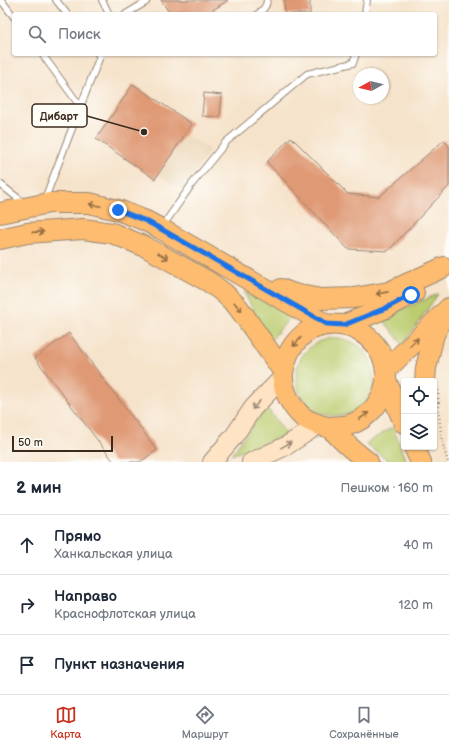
<!DOCTYPE html>
<html lang="ru">
<head>
<meta charset="utf-8">
<style>
  :root { --surface:#fff; --page:#f6f6f7; --text:#1f2937; --muted:#747a83; --line:#e0e1e3; --accent:#c8321e }
  body { margin:0; font-family:"Balsamiq Sans",sans-serif; background:var(--page); color:var(--text) }
  .controls { position:absolute; right:12px; bottom:12px; display:grid; overflow:hidden; border-radius:4px; box-shadow:0 1px 3px #0004 }
  .controls button { width:36px; height:36px; display:grid; place-items:center; padding:0; border:0; border-bottom:1px solid var(--line); background:var(--surface); color:var(--text); font:20px sans-serif }
  .compass { position:absolute; left:353px; top:68px; width:36px; height:36px; border-radius:50%; background:var(--surface); box-shadow:0 1px 3px #0004; rotate:262deg }
  .scale { position:absolute; left:12px; bottom:10px; width:101px; box-sizing:border-box; padding-left:4px; border:2px solid #3b2a1e; border-top:0; font-size:11px; line-height:14px; white-space:nowrap; color:#3b2a1e; -webkit-text-stroke:3px #fdfcf7; paint-order:stroke }
  .stop { position:absolute; width:12px; height:12px; margin:-9px; border:3px solid #1a73e8; border-radius:50%; background:#fff }
  .stop.end { background:#1a73e8; border-color:#fff; box-shadow:0 1px 4px #0008 }
  .list { margin:0; padding:0; list-style:none }
  h2 { display:flex; justify-content:space-between; align-items:center; height:52px; margin:0; padding:0 16px; font-size:17px }
  h2 small { font-size:13px; font-weight:400; color:var(--muted) }
  .list li { display:grid; grid-template-columns:26px 1fr auto; gap:12px; align-items:center; box-sizing:border-box; height:60px; padding:0 16px; border-top:1px solid var(--line) }
  .list b { display:block; font-size:15px; white-space:nowrap }
  .list p { margin:0; font-size:13px; white-space:nowrap; color:var(--muted) }
  .list em { font-size:13px; font-style:normal; color:var(--muted) }
  .icon { flex:none; width:22px; height:22px; fill:none; stroke:currentColor; stroke-width:2; stroke-linecap:round; stroke-linejoin:round }
  .map { position:relative; flex:none; width:449px; height:462px; overflow:hidden }
  .search { position:absolute; background:var(--surface); box-shadow:0 1px 3px #0004; left:12px; right:12px; top:12px; height:44px; display:flex; align-items:center; gap:10px; box-sizing:border-box; padding:0 14px; border-radius:4px; color:var(--muted); font-size:15px }
  .sheet { height:232px; background:var(--surface) }
  nav { display:flex; justify-content:space-around; align-items:center; box-sizing:border-box; height:56px; border-top:1px solid var(--line); background:var(--surface); font-size:11px; color:var(--muted) }
  nav a { display:grid; justify-items:center; gap:2px }
  nav .on { color:var(--accent) }
  .map>svg:first-child { display:block }
  .built { fill:#ecd8ba }
  .green { fill:#bbcc6e; stroke:#7b7b46 }
  .building { fill:#df9974 }
  .lines { fill:none; stroke-linecap:round; stroke-linejoin:round }
  .service-casing { stroke:#988674; stroke-width:8 }
  .secondary-casing { stroke:#988674; stroke-width:20 }
  .primary-casing { stroke:#988674; stroke-width:22 }
  .path { stroke:#988674; stroke-width:2.5; stroke-dasharray:1 3; stroke-linecap:butt }
  .service { stroke:#fff; stroke-width:6 }
  .secondary { stroke:#fee4c5; stroke-width:18 }
  .primary { stroke:#fdbc6f; stroke-width:20 }
  .oneway { stroke:#926c42 }
  .oneway2 { stroke:#9c8772 }
  .route { stroke:#1a73e8; stroke-width:5 }
  .leader { fill:none; stroke:#3b2a1e; stroke-width:1.5 }
  .callout-dot { fill:#3b2a1e; stroke:#fdfcf7; stroke-width:1.5 }
  .callout { fill:#fdfcf7; stroke:#3b2a1e; stroke-width:1.5 }
  .callout-label { font-size:11px; text-anchor:middle; font-weight:bold; fill:#3b2a1e }
</style>
</head>
<body>
<div class="map">
<svg width="449" height="462" viewBox="0 0 449 462">
  <rect width="100%" height="100%" fill="#fdfcf7"/>
  <filter id="ink" filterUnits="userSpaceOnUse"><feTurbulence type="fractalNoise" baseFrequency=".025" numOctaves="2"/><feDisplacementMap in="SourceGraphic" scale="8" xChannelSelector="R" yChannelSelector="G"/><feConvolveMatrix kernelMatrix="1 2 1 2 8 2 1 2 1" color-interpolation-filters="sRGB"/></filter>
  <filter id="wash" filterUnits="userSpaceOnUse"><feTurbulence type="fractalNoise" baseFrequency=".012" numOctaves="4" result="noise"/><feDisplacementMap in="SourceGraphic" scale="16" xChannelSelector="R" yChannelSelector="G"/><feGaussianBlur stdDeviation="0.9" result="paint"/><feColorMatrix in="noise" values="0 0 0 0 0 0 0 0 0 0 0 0 0 0 0 0 0 1.4 0 .05"/><feComposite in="paint" operator="in"/></filter>
  <g filter="url(#wash)">
    <rect width="100%" height="100%" fill="#f6e3cb"/>
    <path class="built" d="M 186,135 L 210,150 L 183,191 L 159,175 Z"/>
    <g class="green">
      <path d="M 244,292 L 293,314 L 269,342 Z"/>
      <path d="M 438,294 L 403,345 L 382,318 Z"/>
      <circle cx="335" cy="377" r="39"/>
      <path d="M 266,407 L 287,435 L 231,455 Z"/>
      <path d="M 393,427 L 406,462 L 391,462 L 365,444 Z"/>
    </g>
    <g id="blocks">
      <g class="building">
        <path d="M 161,0 L 228,0 L 207,14 L 170,14 Z"/>
        <path d="M 284,0 L 310,0 L 310,14 L 285,14 Z"/>
        <path d="M 133,84 L 192,124 L 155,179 L 96,139 Z"/>
        <path d="M 204,93 L 222,95 L 220,117 L 202,116 Z"/>
        <path d="M 291,137 L 348,194 L 379,197 L 444,140 L 449,146 L 449,186 L 388,251 L 348,249 L 267,162 Z"/>
        <path d="M 69,333 L 157,450 L 140,462 L 114,462 L 35,358 Z"/>
      </g>
    </g>
  </g>
  <g filter="url(#ink)">
    <use href="#blocks" fill-opacity="0" stroke="#988674" stroke-width="1"/>
    <g class="lines">
      <defs>
        <g id="service">
          <path d="M 1,0 L 14,17"/>
          <path d="M 56,0 L 67,14"/>
          <path d="M 102,0 L 109,14"/>
          <path d="M 126,14 L 146,2"/>
          <path d="M 258,14 C 262,11 267,6 267,0"/>
          <path d="M 365,14 L 367,0"/>
          <path d="M 42,54 L 80,106"/>
          <path d="M 0,184 L 24,203"/>
          <path d="M 44,201 L 100,56 L 98,54"/>
          <path d="M 162,227 L 192,184 L 226,142 L 307,74 L 353,63 L 356,54"/>
        </g>
        <g id="secondary">
          <path d="M 212,462 L 234,436 L 253,408 L 283,377"/>
          <path d="M 251,462 L 286,446 L 318,425"/>
        </g>
        <g id="primary">
          <path d="M 0,213 L 49,203 L 89,203 L 118,210 L 146,221 L 161,229 L 327,325"/>
          <path d="M 0,239 L 27,233 L 83,229 L 112,233 L 146,247 L 209,282 L 224,293 L 238,307 L 283,371"/>
          <path d="M 281,289 L 294,294 L 321,299 L 354,298 L 389,292 L 444,267"/>
          <path d="M 344,325 L 386,308 L 414,293"/>
          <path d="M 386,370 L 449,308"/>
          <path d="M 386,380 L 404,423"/>
          <path d="M 425,381 L 426,368 L 434,334 L 442,320"/>
          <path d="M 328,427 C 335,426 343,427 349,425 C 359,422 367,416 374,408 C 409,365 362,308 312,329 C 300,335 289,348 286,361 C 285,365 283,369 283,373 C 282,390 291,407 304,418 C 308,420 313,423 318,424 C 321,426 326,426 329,428 C 334,431 338,436 342,440 C 350,448 359,455 368,462"/>
          <path d="M 414,447 L 421,462"/>
        </g>
      </defs>
      <use href="#service" class="service-casing"/>
      <use href="#secondary" class="secondary-casing"/>
      <use href="#primary" class="primary-casing"/>
      <path class="path" d="M 438,390 L 439,414 L 442,442 L 448,462"/>
      <use href="#service" class="service"/>
      <use href="#secondary" class="secondary"/>
      <use href="#primary" class="primary"/>
    </g>
    <defs><path id="oneway-shaft" d="M-6 0H5M1.5-3L5.5 0L1.5 3" fill="none" stroke-width="1.6" stroke-linecap="round" stroke-linejoin="round"/></defs>
    <g class="oneway">
      <use href="#oneway-shaft" transform="translate(95 205) rotate(-168)"/>
      <use href="#oneway-shaft" transform="translate(38 232) rotate(-4)"/>
      <use href="#oneway-shaft" transform="translate(163 256) rotate(29)"/>
      <use href="#oneway-shaft" transform="translate(382 293) rotate(169)"/>
      <use href="#oneway-shaft" transform="translate(238 307) rotate(51)"/>
      <use href="#oneway-shaft" transform="translate(297 342) rotate(131)"/>
      <use href="#oneway-shaft" transform="translate(414 342) rotate(-44)"/>
      <use href="#oneway-shaft" transform="translate(364 416) rotate(-35)"/>
    </g>
    <g class="oneway2">
      <use href="#oneway-shaft" transform="translate(256 405) rotate(132)"/>
      <use href="#oneway-shaft" transform="translate(286 445) rotate(-29)"/>
    </g>
  </g>
  <g class="lines" filter="url(#ink)">
    <path class="route" d="M 118,210 L 146,221 L 161,229 L 327,324 L 344,325 L 386,308 L 411,295"/>
  </g>
  <path class="leader" d="M144 132L87 116"/>
  <circle class="callout-dot" cx="144" cy="132" r="4"/>
  <rect class="callout" x="32" y="104" width="55" height="23" rx="4"/>
  <g class="callout-label">
    <text x="59" y="120">Дибарт</text>
  </g>
</svg>
<div class="controls">
<button><svg class="icon" aria-label="locate" viewBox="0 0 24 24"><circle cx="12" cy="12" r="6"/><path d="M12 2v4M12 18v4M2 12h4M18 12h4"/></svg></button>
<button><svg class="icon" aria-label="layers" viewBox="0 0 24 24"><path d="M12 4l9 5-9 5-9-5zM3 14l9 5 9-5"/></svg></button>
</div>
<svg class="compass" viewBox="-18 -18 36 36"><path d="M0-13l5 13h-10z" fill="#e53935"/><path d="M0 13l5-13h-10z" fill="#747a83"/></svg>
<div class="scale">50 m</div>
<div class="stop" style="left:411px;top:295px"></div>
<div class="stop end" style="left:118px;top:210px"></div>
<div class="search"><svg class="icon" aria-label="search" viewBox="0 0 24 24"><circle cx="10" cy="10" r="6"/><path d="M15 15l6 6"/></svg>Поиск</div>
</div>
<section class="sheet">
<h2>2 мин<small>Пешком · 160 m</small></h2>
<ul class="list">
<li><svg class="icon" aria-label="ahead" viewBox="0 0 24 24"><path d="M12 20V5M6 11l6-6 6 6"/></svg><div><b>Прямо</b><p>Ханкальская улица</p></div><em>40 m</em></li>
<li><svg class="icon" aria-label="right" viewBox="0 0 24 24"><path d="M7 20v-9h11M14 6l5 5-5 5"/></svg><div><b>Направо</b><p>Краснофлотская улица</p></div><em>120 m</em></li>
<li><svg class="icon" aria-label="arrive" viewBox="0 0 24 24"><path d="M6 21V4h12l-3 4 3 4H6"/></svg><div><b>Пункт назначения</b></div></li>
</ul>
</section>
<nav>
<a class="on"><svg class="icon" aria-label="map" viewBox="0 0 24 24"><path d="M3 6l6-2 6 2 6-2v14l-6 2-6-2-6 2zM9 4v14M15 6v14"/></svg>Карта</a>
<a><svg class="icon" aria-label="directions" viewBox="0 0 24 24"><path d="M12 3l9 9-9 9-9-9zM9 14v-3h6M13 9l2 2-2 2"/></svg>Маршрут</a>
<a><svg class="icon" aria-label="saved" viewBox="0 0 24 24"><path d="M7 4h10v16l-5-4-5 4z"/></svg>Сохранённые</a>
</nav>
</body>
</html>
